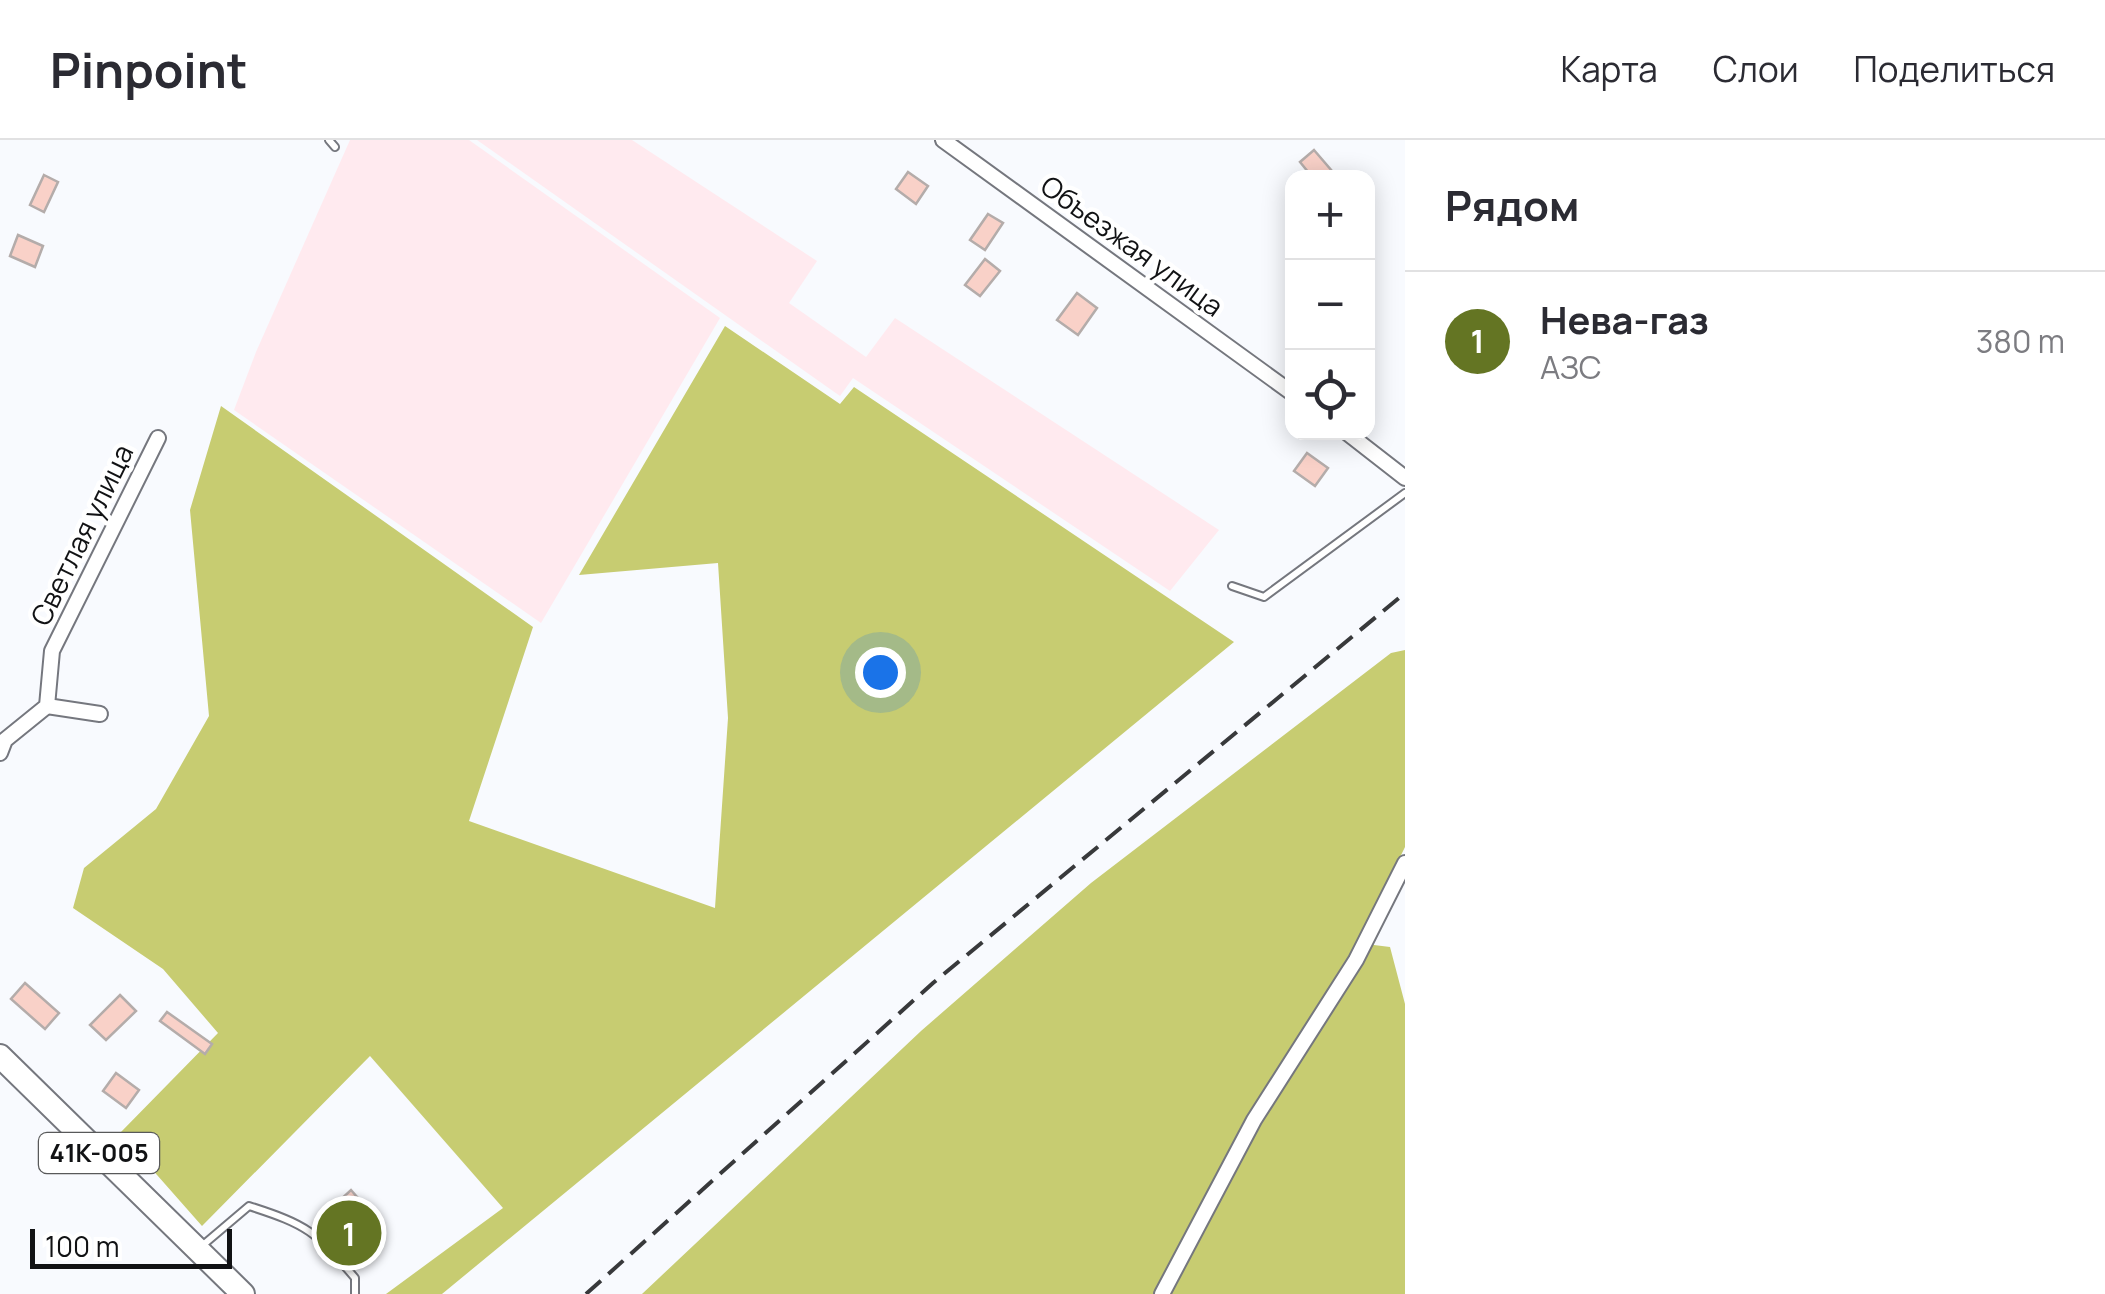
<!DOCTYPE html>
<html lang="ru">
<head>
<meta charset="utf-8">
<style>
  :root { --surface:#fff; --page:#f2f2f3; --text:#2b2b33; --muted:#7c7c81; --line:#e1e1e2; --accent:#647523 }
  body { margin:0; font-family:Manrope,sans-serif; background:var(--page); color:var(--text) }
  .controls { position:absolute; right:30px; top:30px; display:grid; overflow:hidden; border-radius:20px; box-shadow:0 5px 25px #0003 }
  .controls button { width:90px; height:90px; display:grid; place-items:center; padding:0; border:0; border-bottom:2px solid var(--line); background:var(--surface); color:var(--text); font:50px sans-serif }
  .scale { position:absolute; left:30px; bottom:25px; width:202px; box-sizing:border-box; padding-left:10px; border:5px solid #111214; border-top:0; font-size:28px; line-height:35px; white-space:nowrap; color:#111214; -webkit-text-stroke:8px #fff; paint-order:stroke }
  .you { position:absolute; left:880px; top:532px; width:35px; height:35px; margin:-25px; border:8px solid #fff; border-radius:50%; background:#1a73e8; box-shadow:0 0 0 15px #1a73e833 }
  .badge { display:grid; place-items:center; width:65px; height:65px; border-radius:50%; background:var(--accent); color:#fff; font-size:32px; font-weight:700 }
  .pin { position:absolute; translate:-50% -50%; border:5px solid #fff; box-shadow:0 2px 10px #0006 }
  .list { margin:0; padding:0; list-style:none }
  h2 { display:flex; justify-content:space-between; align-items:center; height:130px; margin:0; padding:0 40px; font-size:42px }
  h2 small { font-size:32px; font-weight:400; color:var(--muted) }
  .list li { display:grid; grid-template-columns:65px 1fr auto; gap:30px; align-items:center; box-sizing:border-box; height:140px; padding:0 40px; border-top:2px solid var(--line) }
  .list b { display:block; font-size:38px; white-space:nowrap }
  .list p { margin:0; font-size:32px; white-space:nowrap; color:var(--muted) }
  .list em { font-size:32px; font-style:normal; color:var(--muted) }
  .icon { flex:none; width:55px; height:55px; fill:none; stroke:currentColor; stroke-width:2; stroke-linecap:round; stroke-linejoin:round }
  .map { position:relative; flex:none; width:1405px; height:1154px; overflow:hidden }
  header { display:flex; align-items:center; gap:60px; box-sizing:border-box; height:140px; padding:0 50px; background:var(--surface); border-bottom:2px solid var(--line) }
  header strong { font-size:48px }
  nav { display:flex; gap:55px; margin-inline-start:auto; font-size:35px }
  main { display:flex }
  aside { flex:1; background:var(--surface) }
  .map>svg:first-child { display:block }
  .industrial { fill:#ffeaef }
  .forest { fill:#c7cc71 }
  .building { fill:#f9d1c8; stroke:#b4acaa; stroke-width:2.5 }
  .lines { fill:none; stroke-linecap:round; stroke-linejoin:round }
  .lane-casing { stroke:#75777e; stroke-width:10 }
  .street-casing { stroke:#75777e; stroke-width:18 }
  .primary-casing { stroke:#75777e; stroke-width:26 }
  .lane { stroke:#fff; stroke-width:6 }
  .street { stroke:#fff; stroke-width:14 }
  .primary { stroke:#fff; stroke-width:22 }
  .rail { stroke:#38393b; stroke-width:4; stroke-dasharray:20 10; stroke-linecap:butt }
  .labels { text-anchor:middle; stroke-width:9; stroke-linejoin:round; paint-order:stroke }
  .shield { fill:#fff; stroke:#58595a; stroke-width:2.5 }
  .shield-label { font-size:25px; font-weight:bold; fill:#111214 }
  .street-label { font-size:28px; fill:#111214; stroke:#fff }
</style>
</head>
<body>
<header>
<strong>Pinpoint</strong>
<nav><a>Карта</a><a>Слои</a><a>Поделиться</a></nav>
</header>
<main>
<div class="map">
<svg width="1405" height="1154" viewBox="0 0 1405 1154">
  <rect width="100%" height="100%" fill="#f8fafe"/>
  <g class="industrial">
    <path d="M 350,0 L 469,0 L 720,178 L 541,483 L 234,270 L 256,212 Z"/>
    <path d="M 477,0 L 632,0 L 817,121 L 789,163 L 866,217 L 895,178 L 1219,390 L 1170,451 L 853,238 L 840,256 Z"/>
  </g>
  <g class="forest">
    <path d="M 725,186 L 840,264 L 854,247 L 1234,502 L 442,1154 L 386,1154 L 503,1068 L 370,916 L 202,1086 L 120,993 L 218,893 L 163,829 L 73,768 L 84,728 L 156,669 L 209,576 L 190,370 L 221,266 L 533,487 L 469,681 L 715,768 L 728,578 L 718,423 L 579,435 Z"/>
    <path d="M 1405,510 L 1405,707 L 1358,803 L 1390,807 L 1405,864 L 1405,1154 L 642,1154 L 921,891 L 1091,743 L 1391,513 Z"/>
  </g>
  <g class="building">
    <path d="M 1314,10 L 1338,38 L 1313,38 L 1300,22 Z"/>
    <path d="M 908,32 L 928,46 L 916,64 L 896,49 Z"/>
    <path d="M 44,35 L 58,42 L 44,72 L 30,65 Z"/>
    <path d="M 988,74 L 1003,83 L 985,110 L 970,100 Z"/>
    <path d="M 18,95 L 43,106 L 35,127 L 10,116 Z"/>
    <path d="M 985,119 L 1000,131 L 980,156 L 965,145 Z"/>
    <path d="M 1077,153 L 1097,168 L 1078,195 L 1057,180 Z"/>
    <path d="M 1307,313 L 1328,328 L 1315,346 L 1294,331 Z"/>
    <path d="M 25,843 L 59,873 L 45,889 L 11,859 Z"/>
    <path d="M 120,855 L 136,871 L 106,900 L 90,885 Z"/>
    <path d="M 167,872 L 212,904 L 205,914 L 160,881 Z"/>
    <path d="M 116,933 L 139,950 L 126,968 L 103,951 Z"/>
    <path d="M 351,1050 L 384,1088 L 371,1100 L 338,1062 Z"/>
  </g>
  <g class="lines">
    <defs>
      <g id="lane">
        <path d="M 329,0 L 335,7"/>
        <path d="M 1232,446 L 1264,457 L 1405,353"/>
        <path d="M 203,1105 L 249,1066 C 308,1085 315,1091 355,1138 L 355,1154"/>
      </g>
      <g id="street">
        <path d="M 943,0 L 1292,253"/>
        <path d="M 1346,292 L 1405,338"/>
        <path d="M 47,566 L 100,574"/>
        <path d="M 0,613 L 5,600 L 47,566 L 52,511 L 158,298"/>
        <path d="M 1162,1154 L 1254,980 L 1356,820 L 1405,723"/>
      </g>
      <path id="primary" d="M 0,916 L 243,1154"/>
    </defs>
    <use href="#lane" class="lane-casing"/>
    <use href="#street" class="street-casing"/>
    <use href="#primary" class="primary-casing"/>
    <use href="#lane" class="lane"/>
    <use href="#street" class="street"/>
    <use href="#primary" class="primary"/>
    <path class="rail" d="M 586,1154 L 933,843 L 1405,453"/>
  </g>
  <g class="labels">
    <rect class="shield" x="39" y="993" width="120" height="40" rx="8"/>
    <g class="shield-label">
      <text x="99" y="1022">41К-005</text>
    </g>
    <g class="street-label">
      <text transform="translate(1132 106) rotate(36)" y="10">Объезжая улица</text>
      <text transform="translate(82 395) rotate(-64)" y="10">Светлая улица</text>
    </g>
  </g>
</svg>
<div class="controls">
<button>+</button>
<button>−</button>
<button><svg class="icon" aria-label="locate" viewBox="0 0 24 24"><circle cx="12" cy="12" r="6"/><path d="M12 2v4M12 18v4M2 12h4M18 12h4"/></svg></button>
</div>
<div class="scale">100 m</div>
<div class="you"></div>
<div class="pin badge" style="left:349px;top:1093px">1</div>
</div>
<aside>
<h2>Рядом<small></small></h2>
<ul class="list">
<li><span class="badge">1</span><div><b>Нева-газ</b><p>АЗС</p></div><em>380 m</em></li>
</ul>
</aside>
</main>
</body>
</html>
